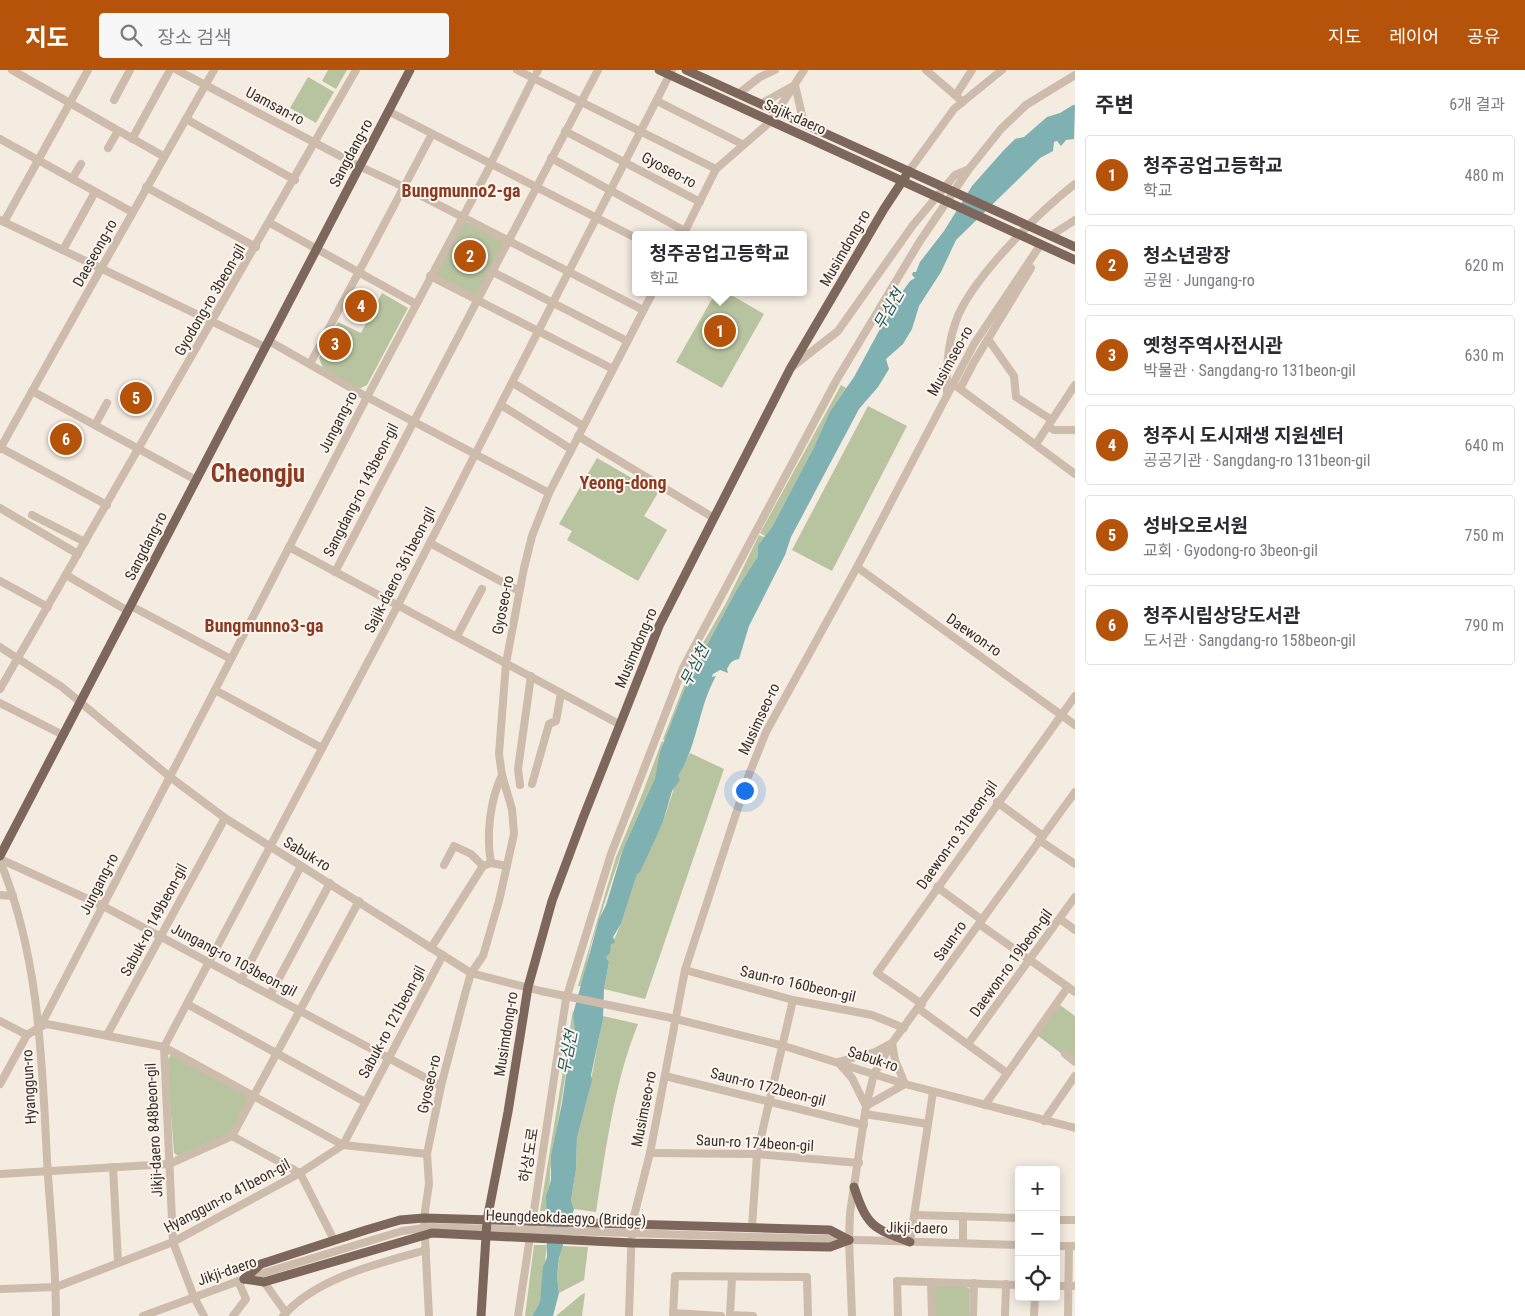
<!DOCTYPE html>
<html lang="ko">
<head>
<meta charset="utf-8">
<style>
  :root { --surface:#fff; --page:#f7f7f7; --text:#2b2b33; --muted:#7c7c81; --line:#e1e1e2; --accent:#b45309 }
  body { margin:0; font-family:"Roboto Condensed","Noto Sans KR",sans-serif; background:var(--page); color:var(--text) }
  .controls { position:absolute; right:15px; bottom:15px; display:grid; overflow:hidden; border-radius:5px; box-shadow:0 2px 12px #0003 }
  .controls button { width:45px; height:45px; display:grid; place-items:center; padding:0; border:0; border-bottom:1px solid var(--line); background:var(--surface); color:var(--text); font:25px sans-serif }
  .you { position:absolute; left:744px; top:720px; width:18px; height:18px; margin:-12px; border:4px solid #fff; border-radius:50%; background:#1a73e8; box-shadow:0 0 0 8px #1a73e833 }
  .badge { display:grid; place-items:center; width:32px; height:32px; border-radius:50%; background:var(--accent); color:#fff; font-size:16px; font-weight:700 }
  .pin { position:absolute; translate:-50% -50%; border:2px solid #fff; box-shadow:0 1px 5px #0006 }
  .popup { position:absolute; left:632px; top:161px; width:175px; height:65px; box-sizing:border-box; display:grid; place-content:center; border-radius:5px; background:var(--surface); filter:drop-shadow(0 1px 4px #0005); font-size:16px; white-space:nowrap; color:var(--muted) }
  .popup b { font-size:19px; color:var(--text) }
  .popup::after { content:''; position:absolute; left:50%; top:100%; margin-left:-10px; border:10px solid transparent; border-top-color:var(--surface) }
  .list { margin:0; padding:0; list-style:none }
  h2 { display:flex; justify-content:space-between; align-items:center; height:65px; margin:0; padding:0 20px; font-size:21px }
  h2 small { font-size:16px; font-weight:400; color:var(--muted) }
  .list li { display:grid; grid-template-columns:32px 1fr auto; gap:15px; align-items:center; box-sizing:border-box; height:80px; margin:0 10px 10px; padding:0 10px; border:1px solid var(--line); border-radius:5px }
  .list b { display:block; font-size:19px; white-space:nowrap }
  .list p { margin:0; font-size:16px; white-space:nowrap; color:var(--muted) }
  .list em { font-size:16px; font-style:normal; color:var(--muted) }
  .icon { flex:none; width:28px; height:28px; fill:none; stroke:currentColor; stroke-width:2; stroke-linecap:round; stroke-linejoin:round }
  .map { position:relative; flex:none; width:1075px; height:1246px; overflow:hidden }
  header { display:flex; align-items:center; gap:30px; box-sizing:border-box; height:70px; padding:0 25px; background:var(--accent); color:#fff }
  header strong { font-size:24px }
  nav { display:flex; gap:28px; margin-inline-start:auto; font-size:18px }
  .search { width:350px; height:45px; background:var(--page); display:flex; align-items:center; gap:12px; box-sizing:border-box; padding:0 18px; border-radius:5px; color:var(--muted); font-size:19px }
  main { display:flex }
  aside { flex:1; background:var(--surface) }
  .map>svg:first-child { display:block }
  .green { fill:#b8c4a0 }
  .water { fill:#7fb0b2 }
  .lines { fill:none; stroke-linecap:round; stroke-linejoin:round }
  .minor { stroke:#cdbbac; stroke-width:8 }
  .major { stroke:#7d675c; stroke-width:9 }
  .labels { text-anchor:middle; stroke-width:4; stroke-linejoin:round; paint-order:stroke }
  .street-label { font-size:15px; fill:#3b302b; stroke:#fbf5ee }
  .water-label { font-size:16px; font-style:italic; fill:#1f5a5e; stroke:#fbf5ee }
  .quarter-label { font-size:18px; font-weight:bold; fill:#8c3b22; stroke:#fbf5ee }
  .town-label { font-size:25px; font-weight:bold; fill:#8c3b22; stroke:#fbf5ee }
</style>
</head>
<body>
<header>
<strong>지도</strong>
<div class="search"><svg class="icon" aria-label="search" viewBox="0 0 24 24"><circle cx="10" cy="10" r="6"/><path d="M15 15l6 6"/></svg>장소 검색</div>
<nav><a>지도</a><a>레이어</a><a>공유</a></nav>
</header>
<main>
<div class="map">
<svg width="1075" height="1246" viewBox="0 0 1075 1246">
  <rect width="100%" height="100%" fill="#f4ebe1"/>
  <g class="green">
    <path d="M 328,0 L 347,0 L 336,19 L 322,11 Z"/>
    <path d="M 308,7 L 334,22 L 316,53 L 290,38 Z"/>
    <path d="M 465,151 L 505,171 L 476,228 L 437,207 L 434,202 L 458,155 Z"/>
    <path d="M 716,222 L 726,222 L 764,244 L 722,318 L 676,292 Z"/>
    <path d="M 382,223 L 408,238 L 367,315 L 359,319 L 323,298 L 319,288 L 338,252 L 361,263 Z"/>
    <path d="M 841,315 L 846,318 L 830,341 L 814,377 L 772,457 L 765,466 L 760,463 Z"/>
    <path d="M 868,336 L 907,356 L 832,501 L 792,480 Z"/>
    <path d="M 597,388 L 658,423 L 644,446 L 667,460 L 638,511 L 567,470 L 572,461 L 559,454 Z"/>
    <path d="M 759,465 L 764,467 L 758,475 L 758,486 L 737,519 L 688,610 L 665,671 L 663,669 L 695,587 L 726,533 Z"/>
    <path d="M 662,671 L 664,672 L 655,708 L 623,779 L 614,804 L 591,875 L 582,916 L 578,916 L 616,787 L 643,722 Z"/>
    <path d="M 690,683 L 724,699 L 645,929 L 604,919 L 609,892 L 606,887 L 621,854 L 637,803 L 663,752 L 678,706 Z"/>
    <path d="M 1060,935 L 1075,946 L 1075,989 L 1062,984 L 1037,965 Z"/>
    <path d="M 573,940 L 575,962 L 572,965 L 550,1101 C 551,1115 546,1127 546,1141 L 540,1141 Z"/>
    <path d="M 603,946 L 638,954 C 614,1013 606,1079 596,1142 L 574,1139 L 571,1131 L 576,1099 L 577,1068 L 589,1021 Z"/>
    <path d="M 171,984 L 249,1027 L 229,1064 L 178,1086 L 174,1083 L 167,992 Z"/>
    <path d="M 534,1175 L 547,1175 L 540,1232 L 532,1246 L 525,1246 Z"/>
    <path d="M 561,1176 L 588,1177 L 584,1210 L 559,1223 L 557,1207 Z"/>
    <path d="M 937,1215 L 965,1216 L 970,1219 L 969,1246 L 933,1246 L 932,1219 Z"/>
    <path d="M 585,1223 L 582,1246 L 556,1246 L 581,1225 Z"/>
  </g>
  <path class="water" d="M 1073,35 L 1075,35 L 1074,69 L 1066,70 L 1061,76 L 1057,71 L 1054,72 L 1053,81 L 1040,88 L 956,170 L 941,202 L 919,236 L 912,259 L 903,274 L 886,289 L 889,299 L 878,317 L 859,339 L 791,467 L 785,485 L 749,556 L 739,589 C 732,590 730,593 727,599 L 728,603 L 720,600 L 713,604 L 712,607 L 716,606 C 698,638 698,675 678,706 L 680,710 L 672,721 L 663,752 L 640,802 L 637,804 L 621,854 L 613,867 L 615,872 L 611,875 L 610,883 L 606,887 L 609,892 L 604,919 L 603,949 L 591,1005 L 592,1010 L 577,1068 L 576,1099 L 571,1131 L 574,1139 L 559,1188 L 557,1207 L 559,1223 L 553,1246 L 532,1246 L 540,1232 L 543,1197 L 547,1187 L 546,1127 L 551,1110 L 551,1086 L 562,1033 L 572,964 L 575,962 L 573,944 L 599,849 L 606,835 L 623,779 L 655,708 L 660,682 L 688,610 L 737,519 L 758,486 L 758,475 L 772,457 L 814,377 L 830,341 L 854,307 L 893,235 L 910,211 L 915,208 L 912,205 L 913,202 L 916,202 L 920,192 L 944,161 L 972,116 L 1003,81 L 1015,69 L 1024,67 L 1047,47 L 1060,43 Z"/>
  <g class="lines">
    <g class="minor">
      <path d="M 12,0 L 163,86"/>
      <path d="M 177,0 L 359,96 L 404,117 L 643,240"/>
      <path d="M 517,0 L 716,99"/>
      <path d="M 926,0 L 963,32"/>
      <path d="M 537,2 L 538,0"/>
      <path d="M 738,24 L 760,7 L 775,0"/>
      <path d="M 956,25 L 972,0"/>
      <path d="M 114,30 L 130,0"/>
      <path d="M 657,31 L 742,74"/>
      <path d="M 761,34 L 795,15 L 804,54"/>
      <path d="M 388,41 L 636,168"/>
      <path d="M 186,49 L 295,110"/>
      <path d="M 565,61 L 700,132"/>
      <path d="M 0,69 L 132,142"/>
      <path d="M 132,69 L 170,0"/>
      <path d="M 108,78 L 118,61"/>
      <path d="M 551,88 L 685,161"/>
      <path d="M 493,89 L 531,13"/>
      <path d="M 909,101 L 954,39 L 1002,0"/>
      <path d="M 72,109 L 81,94"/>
      <path d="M 146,117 L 256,177"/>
      <path d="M 0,150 L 265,277"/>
      <path d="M 4,152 L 88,0"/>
      <path d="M 270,153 L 416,234"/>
      <path d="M 683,165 L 716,99 L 771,51 L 804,0"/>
      <path d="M 1050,166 L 1075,150"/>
      <path d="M 63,180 L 95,122"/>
      <path d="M 491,201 L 627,271"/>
      <path d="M 430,206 L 613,299"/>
      <path d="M 988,269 L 1014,306 L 1016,327 L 1052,350"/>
      <path d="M 269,271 L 367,327 L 549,423"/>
      <path d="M 310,294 L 432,64"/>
      <path d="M 792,297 L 838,261 L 913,155 L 955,105 L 967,100"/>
      <path d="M 513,313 L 583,356"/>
      <path d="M 956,316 L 1075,404"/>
      <path d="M 960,319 L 974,292 L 1031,198"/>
      <path d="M 32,321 L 196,410"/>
      <path d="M 947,322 C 946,298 947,275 956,251 C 970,210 1040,141 1075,114"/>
      <path d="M 501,335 L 571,379"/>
      <path d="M 95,355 L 107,333"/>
      <path d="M 1048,356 L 1054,360 L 1075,360"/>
      <path d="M 578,366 L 714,448"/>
      <path d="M 1036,374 L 1075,315"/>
      <path d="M 1,378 L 107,435"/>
      <path d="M 0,379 C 70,252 142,126 214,0"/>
      <path d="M 0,438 L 78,484"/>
      <path d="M 32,445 L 85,472"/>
      <path d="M 430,473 L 519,521"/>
      <path d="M 289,477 L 619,654"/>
      <path d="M 857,497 L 1075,655"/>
      <path d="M 335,502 L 598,0"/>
      <path d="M 66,505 L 128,541"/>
      <path d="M 0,511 L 48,537"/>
      <path d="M 131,536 L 231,589"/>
      <path d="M 457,566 L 482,519"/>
      <path d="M 0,577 L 62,617 L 170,707 L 225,748 L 471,903 L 541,921 L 676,949 L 784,976 L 905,1014 L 1075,1058"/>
      <path d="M 0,619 L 356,0"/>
      <path d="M 215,620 L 322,678"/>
      <path d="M 0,633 L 63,665"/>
      <path d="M 532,714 L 549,654 L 556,651 L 561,623"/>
      <path d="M 520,715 L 518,699 L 531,606"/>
      <path d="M 997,732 L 1043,766"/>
      <path d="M 1039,770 L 1075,794"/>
      <path d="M 0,789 L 103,836 L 441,1016"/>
      <path d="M 0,791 C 39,885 42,989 47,1090 C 50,1142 56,1194 56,1246"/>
      <path d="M 491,793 C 486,765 490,730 502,705"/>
      <path d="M 444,795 L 454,776 L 471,784 L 483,796"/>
      <path d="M 937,817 L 982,850"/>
      <path d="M 0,825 L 13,826"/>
      <path d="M 1060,849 L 1075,860"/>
      <path d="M 979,854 L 1075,922"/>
      <path d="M 431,878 L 483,796 L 491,793 L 507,796"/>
      <path d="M 685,900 L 793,930 L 872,945 L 904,958"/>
      <path d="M 241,910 L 301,796"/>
      <path d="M 270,925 L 330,813"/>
      <path d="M 187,934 L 365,1032"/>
      <path d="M 922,934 L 877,903 L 1075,626"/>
      <path d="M 919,939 L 1007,1003"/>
      <path d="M 0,951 L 27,965"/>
      <path d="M 40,957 L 47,954 L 164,977 L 343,1075 L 427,1084"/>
      <path d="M 107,965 L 225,748"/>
      <path d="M 892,973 L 895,990 L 905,1014 L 866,1036 L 852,1008 L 838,992 L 875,982 Z"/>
      <path d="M 968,974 L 1075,827"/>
      <path d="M 1065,984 L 1075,992"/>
      <path d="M 665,1006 L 864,1055"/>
      <path d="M 0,1014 L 27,965 L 40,957 L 367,327 L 489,98"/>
      <path d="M 985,1035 L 1068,917"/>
      <path d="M 865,1044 L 928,1054"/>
      <path d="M 1044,1051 L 1075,1006"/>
      <path d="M 232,1066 L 300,1103 L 334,1170"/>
      <path d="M 343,1075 L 443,885"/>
      <path d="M 650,1083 L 757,1084 L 859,1093"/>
      <path d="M 113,1097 L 118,1192"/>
      <path d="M 0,1104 L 169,1094 L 232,1066 L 359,831"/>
      <path d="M 914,1145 L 1019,1148"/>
      <path d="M 1056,1150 L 1075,1150"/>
      <path d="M 752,1157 L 757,1084 L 793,930"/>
      <path d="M 910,1172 L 933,1022"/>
      <path d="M 963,1173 L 963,1146"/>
      <path d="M 1056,1176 L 1075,1176"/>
      <path d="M 732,1208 L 730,1245 L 753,1246"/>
      <path d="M 264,1212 L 286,1243"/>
      <path d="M 931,1212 L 932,1246"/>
      <path d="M 1056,1216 L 1075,1216"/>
      <path d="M 0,1219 L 56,1217 L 173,1172 L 300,1103 L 343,1075"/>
      <path d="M 674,1243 L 721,1246"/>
      <path d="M 143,1246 L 244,1209 L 402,1161 L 432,1157 L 1019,1175"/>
      <path d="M 204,1246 L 194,1227 L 173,1172 L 164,977 L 398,535 L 672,0"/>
      <path d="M 233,1246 L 246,1229 L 238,1211"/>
      <path d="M 283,1246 C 316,1208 379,1193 426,1180"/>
      <path d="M 429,1246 L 424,1148 L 429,1114 L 427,1084 L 441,1016 L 465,924 L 471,903 L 483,886 L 499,831 L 514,764 L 512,739 L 502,705 L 499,684 L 506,593 L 524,498 L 532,466 L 549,423 L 653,222"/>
      <path d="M 518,1246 L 566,929 L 611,784 L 683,598 L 836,311 L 920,171 L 969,99 L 1001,59 L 1026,35 L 1075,5"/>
      <path d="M 629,1246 L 632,1154 L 650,1083 L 685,900 L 748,707 L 766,662 L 857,497 L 974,274 L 1041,174"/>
      <path d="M 673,1246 L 675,1206 L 807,1207 L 808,1246"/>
      <path d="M 852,1246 L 849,1170 L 850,1143 L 866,1036 L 874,1004 L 892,973 L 1075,722"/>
      <path d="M 898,1246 L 897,1211 L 1019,1215"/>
      <path d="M 973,1246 L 974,1213"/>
      <path d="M 1005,1246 L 1006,1214"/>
      <path d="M 1034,1246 L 1035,1227"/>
      <path d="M 1068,1246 L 1069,1176"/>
    </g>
    <g class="major">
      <path d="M 659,0 L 1075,190"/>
      <path d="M 686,0 L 1075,177"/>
      <path d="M 0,786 L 410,0"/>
      <path d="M 854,1117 C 867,1156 872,1158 910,1172"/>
      <path d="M 244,1209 L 261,1194 L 366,1160 L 400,1150 L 424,1148 L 830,1160 L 849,1170"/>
      <path d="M 244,1209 L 264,1212 L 432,1163 L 632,1173 L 830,1177 L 849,1170"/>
      <path d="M 481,1246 L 487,1150 L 508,1042 L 528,917 L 552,831 L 583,748 L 659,556 L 718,440 L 790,299 L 884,139 L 909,101"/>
    </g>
  </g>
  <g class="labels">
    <g class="street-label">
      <text transform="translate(275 36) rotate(28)" y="5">Uamsan-ro</text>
      <text transform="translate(795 47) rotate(24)" y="5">Sajik-daero</text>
      <text transform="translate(351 83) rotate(-62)" y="5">Sangdang-ro</text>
      <text transform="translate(669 100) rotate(28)" y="5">Gyoseo-ro</text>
      <text transform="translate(845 178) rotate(-60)" y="5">Musimdong-ro</text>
      <text transform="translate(95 183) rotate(-61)" y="5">Daeseong-ro</text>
      <text transform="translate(210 230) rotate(-60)" y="5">Gyodong-ro 3beon-gil</text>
      <text transform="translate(950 291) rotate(-61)" y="5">Musimseo-ro</text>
      <text transform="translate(338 352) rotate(-63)" y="5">Jungang-ro</text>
      <text transform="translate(361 420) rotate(-63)" y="5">Sangdang-ro 143beon-gil</text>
      <text transform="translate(146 476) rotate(-63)" y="5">Sangdang-ro</text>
      <text transform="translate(400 500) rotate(-63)" y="5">Sajik-daero 361beon-gil</text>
      <text transform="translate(503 535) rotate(-79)" y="5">Gyoseo-ro</text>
      <text transform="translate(974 565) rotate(35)" y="5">Daewon-ro</text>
      <text transform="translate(636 578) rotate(-67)" y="5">Musimdong-ro</text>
      <text transform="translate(759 649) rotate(-65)" y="5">Musimseo-ro</text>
      <text transform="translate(957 765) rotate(-55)" y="5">Daewon-ro 31beon-gil</text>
      <text transform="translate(307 784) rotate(31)" y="5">Sabuk-ro</text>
      <text transform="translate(99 814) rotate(-63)" y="5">Jungang-ro</text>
      <text transform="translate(154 850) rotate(-62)" y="5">Sabuk-ro 149beon-gil</text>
      <text transform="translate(950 871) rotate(-55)" y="5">Saun-ro</text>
      <text transform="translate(234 890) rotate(28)" y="5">Jungang-ro 103beon-gil</text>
      <text transform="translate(1011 893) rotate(-54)" y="5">Daewon-ro 19beon-gil</text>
      <text transform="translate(798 914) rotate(13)" y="5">Saun-ro 160beon-gil</text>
      <text transform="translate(392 952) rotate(-62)" y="5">Sabuk-ro 121beon-gil</text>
      <text transform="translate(506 964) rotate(-81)" y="5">Musimdong-ro</text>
      <text transform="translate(873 989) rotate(18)" y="5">Sabuk-ro</text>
      <text transform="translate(429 1014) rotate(-77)" y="5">Gyoseo-ro</text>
      <text transform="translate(29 1017) rotate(-93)" y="5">Hyanggun-ro</text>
      <text transform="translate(768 1017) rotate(14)" y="5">Saun-ro 172beon-gil</text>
      <text transform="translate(644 1039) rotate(-79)" y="5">Musimseo-ro</text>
      <text transform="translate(154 1060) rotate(-93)" y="5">Jikji-daero 848beon-gil</text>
      <text transform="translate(755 1073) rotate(3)" y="5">Saun-ro 174beon-gil</text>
      <text transform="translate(529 1085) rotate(-81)" y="5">하상도로</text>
      <text transform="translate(227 1126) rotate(-28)" y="5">Hyanggun-ro 41beon-gil</text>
      <text transform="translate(566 1148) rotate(2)" y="5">Heungdeokdaegyo (Bridge)</text>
      <text transform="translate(917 1158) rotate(1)" y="5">Jikji-daero</text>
      <text transform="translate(227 1201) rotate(-19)" y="5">Jikji-daero</text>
    </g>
    <g class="water-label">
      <text transform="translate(888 239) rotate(-60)" y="6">무심천</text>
      <text transform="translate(694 595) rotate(-63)" y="6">무심천</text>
      <text transform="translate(567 982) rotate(-79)" y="6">무심천</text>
    </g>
    <g class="quarter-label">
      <text x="461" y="127">Bungmunno2-ga</text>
      <text x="623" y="419">Yeong-dong</text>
      <text x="264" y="562">Bungmunno3-ga</text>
    </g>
    <g class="town-label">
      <text x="258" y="412">Cheongju</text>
    </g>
  </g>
</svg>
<div class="controls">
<button>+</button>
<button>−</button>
<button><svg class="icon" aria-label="locate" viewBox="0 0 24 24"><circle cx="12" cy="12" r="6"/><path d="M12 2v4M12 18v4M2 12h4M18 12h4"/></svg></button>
</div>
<div class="you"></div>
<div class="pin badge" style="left:720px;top:261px">1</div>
<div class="popup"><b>청주공업고등학교</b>학교</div>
<div class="pin badge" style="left:470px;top:186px">2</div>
<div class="pin badge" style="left:335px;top:274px">3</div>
<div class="pin badge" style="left:361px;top:236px">4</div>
<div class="pin badge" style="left:136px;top:328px">5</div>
<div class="pin badge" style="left:66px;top:369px">6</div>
</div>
<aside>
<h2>주변<small>6개 결과</small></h2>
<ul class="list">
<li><span class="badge">1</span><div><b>청주공업고등학교</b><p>학교</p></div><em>480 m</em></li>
<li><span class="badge">2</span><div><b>청소년광장</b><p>공원 · Jungang-ro</p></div><em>620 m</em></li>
<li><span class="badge">3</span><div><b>옛청주역사전시관</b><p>박물관 · Sangdang-ro 131beon-gil</p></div><em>630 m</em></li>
<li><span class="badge">4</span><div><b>청주시 도시재생 지원센터</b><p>공공기관 · Sangdang-ro 131beon-gil</p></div><em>640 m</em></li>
<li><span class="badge">5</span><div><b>성바오로서원</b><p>교회 · Gyodong-ro 3beon-gil</p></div><em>750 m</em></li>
<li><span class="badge">6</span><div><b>청주시립상당도서관</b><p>도서관 · Sangdang-ro 158beon-gil</p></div><em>790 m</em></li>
</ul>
</aside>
</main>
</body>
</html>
